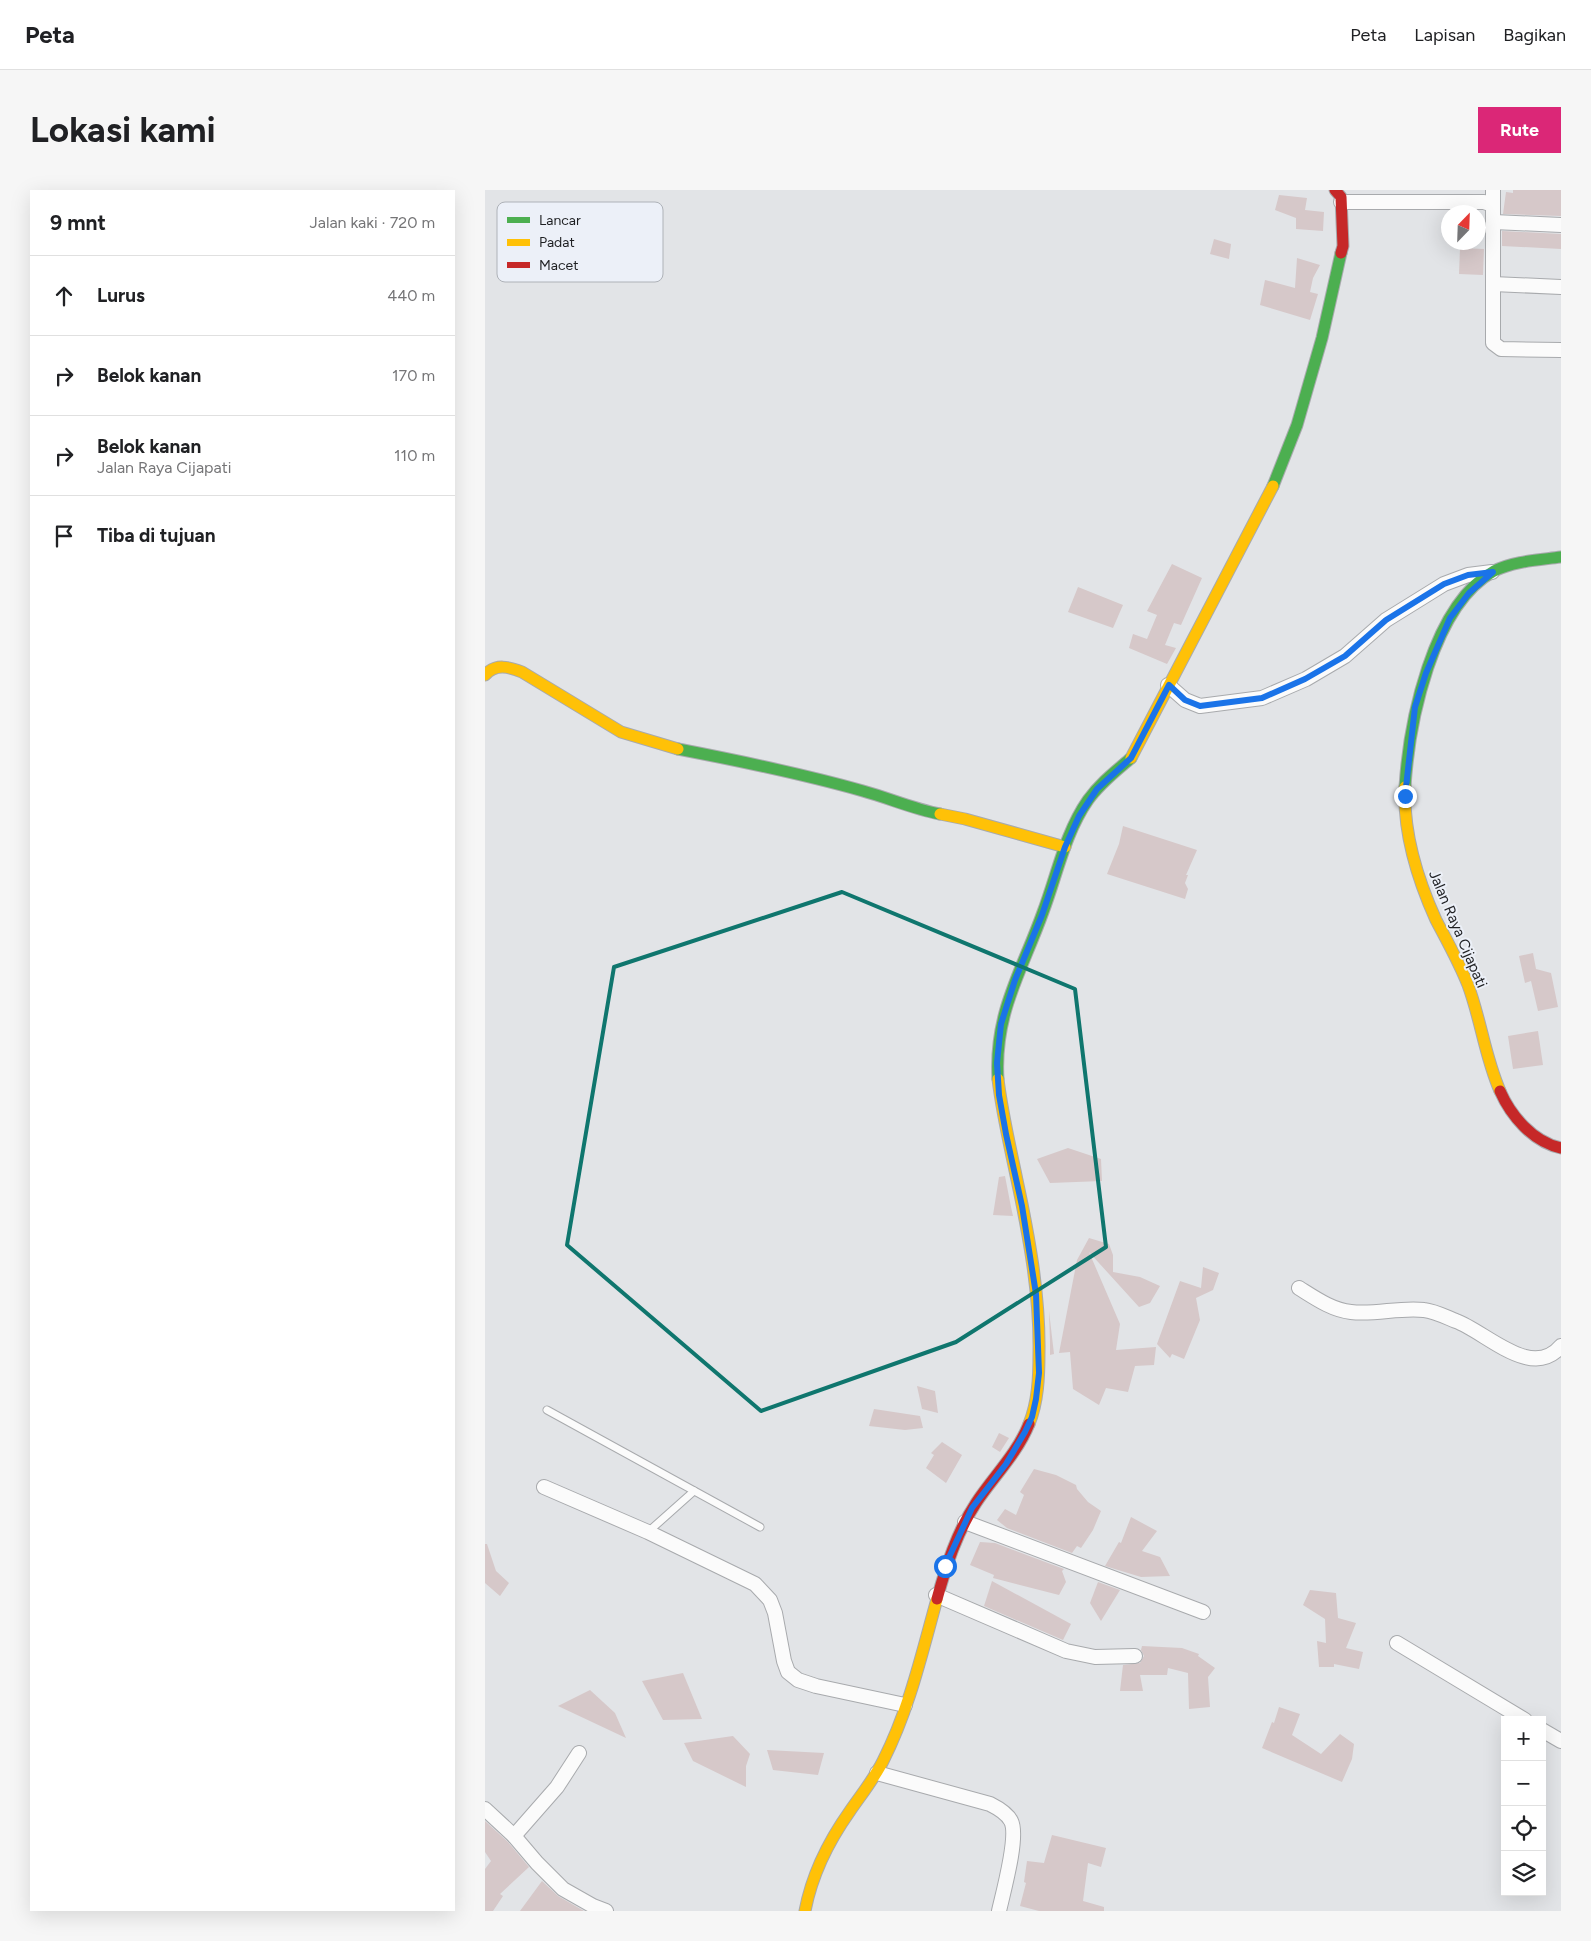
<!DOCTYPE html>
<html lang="id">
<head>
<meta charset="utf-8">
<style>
  :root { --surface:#fff; --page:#f6f6f6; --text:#202124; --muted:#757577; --line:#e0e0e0; --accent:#db2777 }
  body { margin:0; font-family:Figtree,sans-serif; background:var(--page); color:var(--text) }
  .controls { position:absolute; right:15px; bottom:15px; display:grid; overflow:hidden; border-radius:0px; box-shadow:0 5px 20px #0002 }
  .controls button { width:45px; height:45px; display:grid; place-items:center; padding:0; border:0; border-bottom:1px solid var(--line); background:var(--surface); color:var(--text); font:25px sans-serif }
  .compass { position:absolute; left:956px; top:15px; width:45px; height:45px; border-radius:50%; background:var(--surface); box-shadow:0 5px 20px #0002; rotate:23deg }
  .stop { position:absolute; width:15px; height:15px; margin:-11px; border:4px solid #1a73e8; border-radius:50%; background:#fff }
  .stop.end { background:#1a73e8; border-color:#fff; box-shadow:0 1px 5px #0008 }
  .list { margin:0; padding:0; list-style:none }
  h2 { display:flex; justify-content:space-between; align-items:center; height:65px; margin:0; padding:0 20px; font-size:21px }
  h2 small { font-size:16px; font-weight:400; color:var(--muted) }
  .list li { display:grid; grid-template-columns:32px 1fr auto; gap:15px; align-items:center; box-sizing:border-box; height:80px; padding:0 20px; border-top:1px solid var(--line) }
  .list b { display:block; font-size:19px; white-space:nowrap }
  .list p { margin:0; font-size:16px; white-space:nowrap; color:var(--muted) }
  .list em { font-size:16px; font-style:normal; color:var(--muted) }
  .icon { flex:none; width:28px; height:28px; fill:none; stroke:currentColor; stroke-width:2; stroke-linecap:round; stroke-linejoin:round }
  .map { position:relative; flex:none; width:1076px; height:1721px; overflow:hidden; border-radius:0px }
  header { display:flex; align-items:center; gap:30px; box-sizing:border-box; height:70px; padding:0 25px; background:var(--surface); border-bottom:1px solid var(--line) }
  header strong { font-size:24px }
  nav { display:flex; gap:28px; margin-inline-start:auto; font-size:18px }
  .intro { display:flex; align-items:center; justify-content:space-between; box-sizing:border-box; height:120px; padding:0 30px }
  h1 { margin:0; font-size:35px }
  .button { padding:12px 22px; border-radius:0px; background:var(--accent); color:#fff; font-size:18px; font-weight:700 }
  main { display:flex; gap:30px; padding:0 30px }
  aside { flex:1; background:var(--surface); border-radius:0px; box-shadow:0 5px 20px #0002 }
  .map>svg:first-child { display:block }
  .building { fill:#d6c8c9 }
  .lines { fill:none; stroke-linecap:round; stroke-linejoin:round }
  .lane-casing { stroke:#a8aaad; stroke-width:9 }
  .street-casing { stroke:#a8aaad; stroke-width:16 }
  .fast-casing { stroke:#a8aaad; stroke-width:13 }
  .slow-casing { stroke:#a8aaad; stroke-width:13 }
  .jam-casing { stroke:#a8aaad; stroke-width:13 }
  .lane { stroke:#fbfbfb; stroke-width:7 }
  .street { stroke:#fbfbfb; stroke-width:14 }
  .fast { stroke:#4caf50; stroke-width:11 }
  .slow { stroke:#ffc107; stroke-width:11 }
  .jam { stroke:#c62828; stroke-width:11 }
  .route { stroke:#1a73e8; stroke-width:6 }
  .marked { fill:none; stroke:#0f766e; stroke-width:4; stroke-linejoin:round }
  .labels { text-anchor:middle; stroke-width:4; stroke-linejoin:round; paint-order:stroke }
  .street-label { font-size:15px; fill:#1f2023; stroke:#ecf0f8 }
  .key { fill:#ecf0f8; stroke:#aeb2b8; stroke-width:1 }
  .key-label { font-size:14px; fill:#1f2023 }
</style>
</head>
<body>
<header>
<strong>Peta</strong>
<nav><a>Peta</a><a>Lapisan</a><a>Bagikan</a></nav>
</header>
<div class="intro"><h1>Lokasi kami</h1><a class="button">Rute</a></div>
<main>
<aside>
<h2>9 mnt<small>Jalan kaki · 720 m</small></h2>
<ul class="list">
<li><svg class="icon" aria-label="ahead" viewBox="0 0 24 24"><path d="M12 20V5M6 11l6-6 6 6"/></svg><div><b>Lurus</b></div><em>440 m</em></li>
<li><svg class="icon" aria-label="right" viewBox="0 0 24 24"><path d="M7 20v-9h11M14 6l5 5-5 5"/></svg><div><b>Belok kanan</b></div><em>170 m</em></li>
<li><svg class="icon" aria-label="right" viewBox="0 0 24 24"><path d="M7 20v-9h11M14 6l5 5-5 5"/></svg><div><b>Belok kanan</b><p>Jalan Raya Cijapati</p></div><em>110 m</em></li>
<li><svg class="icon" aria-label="arrive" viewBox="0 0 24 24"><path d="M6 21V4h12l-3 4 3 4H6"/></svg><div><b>Tiba di tujuan</b></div></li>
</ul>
</aside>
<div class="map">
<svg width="1076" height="1721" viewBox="0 0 1076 1721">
  <rect width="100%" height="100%" fill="#e2e4e7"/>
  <g class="building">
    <path d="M 1028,0 L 1076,0 L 1076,26 L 1018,24 L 1021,2 L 1028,3 Z"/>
    <path d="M 794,5 L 822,8 L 820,20 L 839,22 L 838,41 L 811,39 L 811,28 L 790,20 Z"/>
    <path d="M 1017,41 L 1076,44 L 1076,59 L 1017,56 Z"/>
    <path d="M 729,49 L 746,54 L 744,69 L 725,64 Z"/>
    <path d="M 975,58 L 999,59 L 998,85 L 974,84 Z"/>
    <path d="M 812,68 L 835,75 L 828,88 L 825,102 L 833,104 L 825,130 L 775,115 L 780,90 L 810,98 Z"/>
    <path d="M 687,374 L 717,388 L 696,435 L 689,433 L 680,455 L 691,458 L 682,474 L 644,458 L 648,444 L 662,449 L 672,425 L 662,421 Z"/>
    <path d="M 593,397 L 638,415 L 628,438 L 583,422 Z"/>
    <path d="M 638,636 L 712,660 L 701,685 L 703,685 L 700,693 L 703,699 L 700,709 L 622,684 L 634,654 Z"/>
    <path d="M 1048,763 L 1051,779 L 1066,783 L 1073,817 L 1053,821 L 1046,791 L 1040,793 L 1034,766 Z"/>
    <path d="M 1053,841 L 1058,875 L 1028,879 L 1023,846 Z"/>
    <path d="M 583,958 L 616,969 L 617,991 L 565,993 L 552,969 Z"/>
    <path d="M 520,986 L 526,1017 L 528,1026 L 508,1025 L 514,987 Z"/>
    <path d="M 604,1048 L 624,1054 L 628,1065 L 628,1082 L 655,1087 L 675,1096 L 665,1113 L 654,1117 L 604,1062 L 635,1134 L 631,1160 L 671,1157 L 669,1175 L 650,1176 L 643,1202 L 621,1198 L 614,1215 L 588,1199 L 585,1162 L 574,1163 L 592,1070 Z"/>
    <path d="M 718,1077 L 734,1083 L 728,1100 L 711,1108 L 715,1130 L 699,1169 L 687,1164 L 685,1168 L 672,1154 L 695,1091 L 716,1098 Z"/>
    <path d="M 564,1121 L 569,1164 L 565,1165 L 565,1152 Z"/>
    <path d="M 432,1196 L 450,1201 L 453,1223 L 437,1219 Z"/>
    <path d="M 389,1219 L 435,1226 L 438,1238 L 420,1240 L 384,1236 Z"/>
    <path d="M 514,1243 L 524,1248 L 515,1262 L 507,1257 Z"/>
    <path d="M 457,1252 L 477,1265 L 461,1293 L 441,1278 L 449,1265 L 446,1263 Z"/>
    <path d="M 549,1279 L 571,1285 L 591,1295 L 592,1299 L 603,1312 L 616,1321 L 608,1340 L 596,1358 L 592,1356 L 587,1363 L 522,1338 L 512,1330 L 520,1319 L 531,1325 L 539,1305 L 535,1302 Z"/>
    <path d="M 646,1327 L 672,1341 L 657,1361 L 675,1367 L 685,1386 L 656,1387 L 620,1376 L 634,1352 L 636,1353 Z"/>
    <path d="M 495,1352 L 510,1353 L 579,1379 L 577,1381 L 581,1392 L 574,1405 L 508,1388 L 509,1385 L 485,1375 Z"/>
    <path d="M 0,1354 L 2,1354 L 11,1381 L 24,1393 L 15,1406 L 0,1393 Z"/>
    <path d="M 507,1391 L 586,1434 L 578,1450 L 499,1416 Z"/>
    <path d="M 613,1392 L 635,1400 L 616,1431 L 605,1413 Z"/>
    <path d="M 825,1400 L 851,1403 L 853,1428 L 871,1433 L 861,1458 L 878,1462 L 874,1479 L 849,1474 L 849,1477 L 834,1477 L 832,1451 L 841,1453 L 840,1429 L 818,1415 Z"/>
    <path d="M 657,1456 L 697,1458 L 714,1464 L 713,1466 L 730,1478 L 723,1487 L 725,1517 L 704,1519 L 703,1483 L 683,1478 L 682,1485 L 655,1485 L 658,1501 L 635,1501 L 638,1475 L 655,1473 L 659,1466 L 656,1460 Z"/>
    <path d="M 198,1483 L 217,1529 L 178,1530 L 157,1491 Z"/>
    <path d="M 105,1500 L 130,1523 L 141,1548 L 73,1516 Z"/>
    <path d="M 794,1517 L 815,1524 L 807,1545 L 836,1564 L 855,1544 L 869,1554 L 867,1569 L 857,1592 L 777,1558 L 787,1532 L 789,1533 Z"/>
    <path d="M 248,1546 L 265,1564 L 261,1576 L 261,1597 L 208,1571 L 199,1553 Z"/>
    <path d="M 282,1560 L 339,1563 L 333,1585 L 288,1580 Z"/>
    <path d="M 0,1631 L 23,1652 L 44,1677 L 15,1704 L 18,1706 L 8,1721 L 0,1721 L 0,1679 L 6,1671 L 0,1662 Z"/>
    <path d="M 567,1645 L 621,1658 L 616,1677 L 603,1673 L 598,1711 L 619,1717 L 619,1721 L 554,1721 L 535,1716 L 541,1693 L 539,1692 L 542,1671 L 559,1673 Z"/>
    <path d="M 57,1691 L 73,1706 L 99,1721 L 35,1721 Z"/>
  </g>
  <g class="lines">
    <defs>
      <g id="lane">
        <path d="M 62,1220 L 275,1337"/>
        <path d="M 163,1342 L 209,1301"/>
      </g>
      <g id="street">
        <path d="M 1008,0 L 1008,15"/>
        <path d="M 856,12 L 999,12 L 1008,15 L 1008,153 L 1016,159 L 1076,160"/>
        <path d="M 1009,32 L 1076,35"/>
        <path d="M 1008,94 L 1076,97"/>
        <path d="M 683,495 L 700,510 L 715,516 L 777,508 L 821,489 L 860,466 L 901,430 L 959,394 L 983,385 L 1007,382"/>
        <path d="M 814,1098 C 830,1108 847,1120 866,1122 C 890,1125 915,1117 939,1120 C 949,1121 961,1127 971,1131 C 1001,1142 1047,1191 1076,1156"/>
        <path d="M 59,1297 L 163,1342 L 270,1394 L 285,1410 L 290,1423 L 299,1471 L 303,1482 L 313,1490 L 331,1496 L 420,1515"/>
        <path d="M 480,1332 L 718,1422"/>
        <path d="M 451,1405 L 581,1461 L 610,1467 L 650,1466"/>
        <path d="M 912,1453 L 1040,1530"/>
        <path d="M 1057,1540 L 1076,1551"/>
        <path d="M 392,1583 L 505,1614 C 513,1618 522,1623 526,1631 C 534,1646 518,1703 514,1721"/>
        <path d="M 0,1619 L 29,1646 L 52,1673 L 78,1699 L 108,1716 L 121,1721"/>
        <path d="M 29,1646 L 72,1597 L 94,1563"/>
      </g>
      <g id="fast">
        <path d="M 788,296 L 812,235 L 837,148 L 856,63"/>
        <path d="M 193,559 C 255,571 318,584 378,601 C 404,608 428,619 455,624"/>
        <path d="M 920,597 C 924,533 947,415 1009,381 C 1029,371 1054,370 1076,367"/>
        <path d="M 513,889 C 509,823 537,781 558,722 C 572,685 580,643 603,610 C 615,593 631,581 646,568"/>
      </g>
      <g id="slow">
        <path d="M 0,485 C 11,473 24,477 37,482 L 136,542 L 193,559"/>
        <path d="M 646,568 L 788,296"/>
        <path d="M 920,597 C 918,643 932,688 951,730 C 962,751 974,772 983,795 C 996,830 1000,867 1015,901"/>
        <path d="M 455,624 L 480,629 L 580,657"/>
        <path d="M 513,889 C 517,923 525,956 532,990 C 544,1046 555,1105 554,1163 C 554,1187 553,1212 544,1234"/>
        <path d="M 320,1721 C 327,1684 343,1652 365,1621 C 376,1605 389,1589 398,1571 C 424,1520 437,1463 452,1409"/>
      </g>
      <g id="jam">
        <path d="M 850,0 L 856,7 L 858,56 L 856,63"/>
        <path d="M 1015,901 C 1026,926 1048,952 1076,958"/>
        <path d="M 452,1409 C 461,1376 472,1342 491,1313 C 508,1287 532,1264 544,1234"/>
      </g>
    </defs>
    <use href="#lane" class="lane-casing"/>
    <use href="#street" class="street-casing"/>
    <use href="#fast" class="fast-casing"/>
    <use href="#slow" class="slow-casing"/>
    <use href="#jam" class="jam-casing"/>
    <use href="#lane" class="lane"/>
    <use href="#street" class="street"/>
    <use href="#fast" class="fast"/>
    <use href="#slow" class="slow"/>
    <use href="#jam" class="jam"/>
  </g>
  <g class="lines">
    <path class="route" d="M 460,1376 L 487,1318 L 521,1274 L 540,1242 L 547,1227 L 551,1209 L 554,1183 L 551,1104 L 537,1016 L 521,944 L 514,905 L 512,873 L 516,834 L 530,790 L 557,725 L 580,657 L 594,626 L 612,599 L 646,568 L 684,495 L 700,510 L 715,516 L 777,508 L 820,489 L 860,466 L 901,430 L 959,394 L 983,385 L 1008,382 L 984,403 L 965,428 L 941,483 L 930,517 L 920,606"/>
  </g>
  <path class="marked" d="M 357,702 L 590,799 L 621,1057 L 471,1152 L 276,1221 L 82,1055 L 129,777 Z"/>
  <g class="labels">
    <g class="street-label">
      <text transform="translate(973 739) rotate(67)" y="5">Jalan Raya Cijapati</text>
    </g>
  </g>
  <rect x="12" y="12" width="166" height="80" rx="8" class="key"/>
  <rect x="22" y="27" width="23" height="6" fill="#4caf50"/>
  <rect x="22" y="49" width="23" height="7" fill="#ffc107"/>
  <rect x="22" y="72" width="23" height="6" fill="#c62828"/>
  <g class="key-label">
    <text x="54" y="35">Lancar</text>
    <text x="54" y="57">Padat</text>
    <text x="54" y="80">Macet</text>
  </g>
</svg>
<div class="controls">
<button>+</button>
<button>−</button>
<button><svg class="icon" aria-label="locate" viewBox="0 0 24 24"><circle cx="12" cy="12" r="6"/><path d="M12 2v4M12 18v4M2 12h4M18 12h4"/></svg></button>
<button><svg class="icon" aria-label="layers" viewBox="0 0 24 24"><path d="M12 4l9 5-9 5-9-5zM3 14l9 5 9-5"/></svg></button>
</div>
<svg class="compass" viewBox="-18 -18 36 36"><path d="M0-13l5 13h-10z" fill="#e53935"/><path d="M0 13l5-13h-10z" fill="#757577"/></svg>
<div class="stop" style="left:460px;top:1376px"></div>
<div class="stop end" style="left:920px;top:606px"></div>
</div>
</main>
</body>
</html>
